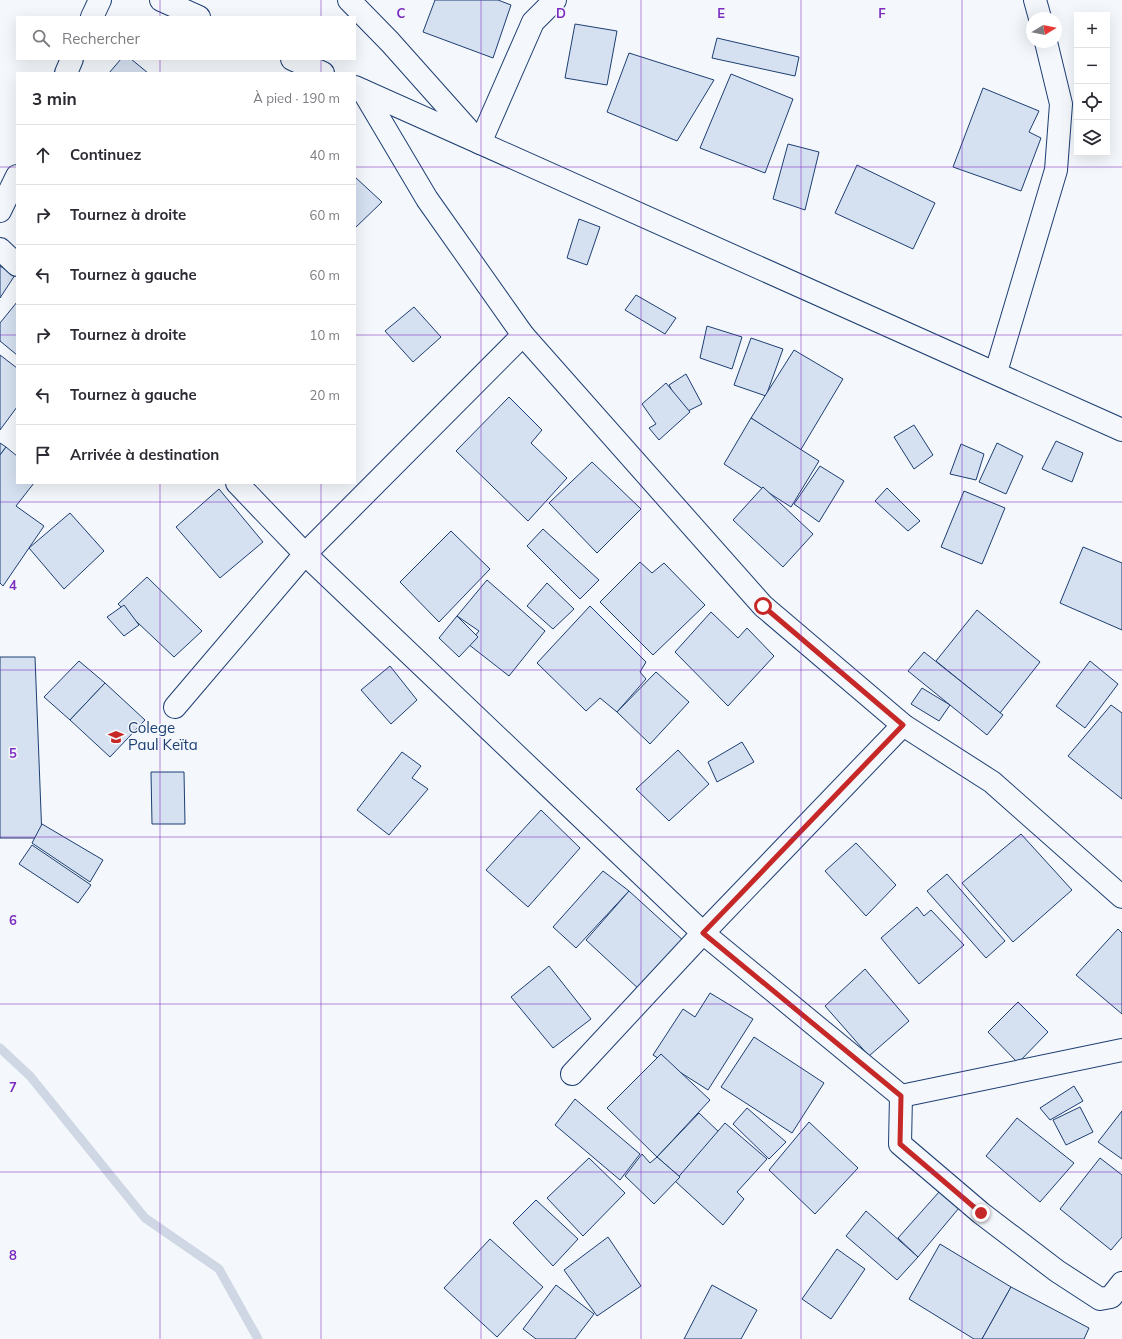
<!DOCTYPE html>
<html lang="fr">
<head>
<meta charset="utf-8">
<style>
  :root { --surface:#fff; --page:#f7f7f7; --text:#2b2b33; --muted:#7c7c81; --line:#e1e1e2 }
  body { margin:0; font-family:Mulish,sans-serif; background:var(--page); color:var(--text) }
  .controls { position:absolute; right:12px; top:12px; display:grid; overflow:hidden; border-radius:0px; box-shadow:0 4px 16px #0002 }
  .controls button { width:36px; height:36px; display:grid; place-items:center; padding:0; border:0; border-bottom:1px solid var(--line); background:var(--surface); color:var(--text); font:20px sans-serif }
  .compass { position:absolute; left:1026px; top:12px; width:36px; height:36px; border-radius:50%; background:var(--surface); box-shadow:0 4px 16px #0002; rotate:80deg }
  .stop { position:absolute; width:12px; height:12px; margin:-9px; border:3px solid #c62828; border-radius:50%; background:#fff }
  .stop.end { background:#c62828; border-color:#fff; box-shadow:0 1px 4px #0008 }
  .list { margin:0; padding:0; list-style:none }
  h2 { display:flex; justify-content:space-between; align-items:center; height:52px; margin:0; padding:0 16px; font-size:17px }
  h2 small { font-size:13px; font-weight:400; color:var(--muted) }
  .list li { display:grid; grid-template-columns:26px 1fr auto; gap:12px; align-items:center; box-sizing:border-box; height:60px; padding:0 16px; border-top:1px solid var(--line) }
  .list b { display:block; font-size:15px; white-space:nowrap }
  .list em { font-size:13px; font-style:normal; color:var(--muted) }
  .icon { flex:none; width:22px; height:22px; fill:none; stroke:currentColor; stroke-width:2; stroke-linecap:round; stroke-linejoin:round }
  .map { position:relative; flex:none; width:1122px; height:1339px; overflow:hidden }
  .search { position:absolute; background:var(--surface); box-shadow:0 4px 16px #0002; left:16px; top:16px; width:340px; height:44px; display:flex; align-items:center; gap:10px; box-sizing:border-box; padding:0 14px; border-radius:0px; color:var(--muted); font-size:15px }
  .panel { position:absolute; background:var(--surface); box-shadow:0 4px 16px #0002; left:16px; top:72px; width:340px; height:412px; border-radius:0px }
  .map>svg:first-child { display:block }
  .lines { fill:none; stroke-linecap:round; stroke-linejoin:round }
  .stream { stroke:#cfd7e4; stroke-width:9 }
  .building { fill:#d5e0f0; stroke:#1d3f73 }
  .minor-casing { stroke:#1d3f73; stroke-width:24 }
  .major-casing { stroke:#1d3f73; stroke-width:24 }
  .minor { stroke:#f4f7fb; stroke-width:22 }
  .major { stroke:#f4f7fb; stroke-width:22 }
  .route { stroke:#c62828; stroke-width:5 }
  .grid { fill:none; stroke:#7b2cbf; stroke-width:1; stroke-opacity:0.55 }
  .labels { text-anchor:middle; stroke-width:3; stroke-linejoin:round; paint-order:stroke }
  .poi-label { font-size:15px; fill:#1d3f73; stroke:#f4f7fb; text-anchor:start }
  .grid-label { font-size:13px; text-anchor:middle; font-weight:bold; fill:#7b2cbf; stroke:#f4f7fb; stroke-width:3; stroke-linejoin:round; paint-order:stroke }
</style>
</head>
<body>
<div class="map">
<svg width="1122" height="1339" viewBox="0 0 1122 1339">
  <rect width="100%" height="100%" fill="#f4f7fb"/>
  <g class="lines">
    <path class="stream" d="M 0,1048 L 30,1076 L 145,1218 L 219,1269 L 258,1339"/>
  </g>
  <g class="building">
    <path d="M 435,0 L 498,0 L 511,5 L 493,58 L 423,32 Z"/>
    <path d="M 575,24 L 617,31 L 607,85 L 565,78 Z"/>
    <path d="M 717,38 L 799,57 L 795,76 L 712,58 Z"/>
    <path d="M 629,53 L 714,80 L 677,141 L 607,112 Z"/>
    <path d="M 121,59 L 131,59 L 148,73 L 109,73 Z"/>
    <path d="M 731,74 L 793,99 L 765,173 L 700,148 Z"/>
    <path d="M 983,88 L 1039,111 L 1029,132 L 1041,138 L 1021,191 L 953,167 Z"/>
    <path d="M 788,144 L 819,152 L 805,210 L 773,199 Z"/>
    <path d="M 857,165 L 935,203 L 913,249 L 835,213 Z"/>
    <path d="M 355,177 L 382,202 L 355,228 Z"/>
    <path d="M 579,219 L 600,227 L 587,265 L 567,258 Z"/>
    <path d="M 0,266 L 15,275 L 0,298 Z"/>
    <path d="M 636,295 L 676,318 L 665,334 L 625,310 Z"/>
    <path d="M 17,302 L 17,355 L 0,341 L 0,323 Z"/>
    <path d="M 414,307 L 441,337 L 413,362 L 385,331 Z"/>
    <path d="M 707,326 L 742,337 L 732,369 L 700,358 Z"/>
    <path d="M 751,338 L 783,349 L 766,396 L 734,385 Z"/>
    <path d="M 794,350 L 843,379 L 800,451 L 751,418 Z"/>
    <path d="M 0,355 L 17,368 L 17,407 L 0,430 Z"/>
    <path d="M 686,374 L 702,404 L 684,413 L 669,385 Z"/>
    <path d="M 666,383 L 690,412 L 659,440 L 649,428 L 656,424 L 642,404 Z"/>
    <path d="M 509,397 L 542,430 L 531,443 L 567,478 L 528,521 L 456,451 Z"/>
    <path d="M 751,418 L 819,461 L 791,507 L 724,464 Z"/>
    <path d="M 914,425 L 933,455 L 914,469 L 894,437 Z"/>
    <path d="M 1056,441 L 1083,453 L 1072,482 L 1042,469 Z"/>
    <path d="M 0,443 L 6,447 L 0,455 Z"/>
    <path d="M 997,443 L 1023,456 L 1006,494 L 979,482 Z"/>
    <path d="M 961,444 L 984,454 L 976,480 L 950,474 Z"/>
    <path d="M 6,447 L 17,456 L 17,483 L 34,483 L 16,506 L 44,526 L 3,586 L 0,583 L 0,455 Z"/>
    <path d="M 592,462 L 641,509 L 597,553 L 549,503 Z"/>
    <path d="M 820,466 L 844,481 L 819,522 L 794,504 Z"/>
    <path d="M 763,487 L 813,534 L 783,567 L 733,520 Z"/>
    <path d="M 887,488 L 920,521 L 908,531 L 875,501 Z"/>
    <path d="M 219,489 L 263,542 L 220,578 L 176,527 Z"/>
    <path d="M 964,491 L 1005,508 L 982,564 L 941,547 Z"/>
    <path d="M 70,513 L 104,551 L 64,589 L 29,548 Z"/>
    <path d="M 543,529 L 599,580 L 580,599 L 527,546 Z"/>
    <path d="M 451,531 L 490,569 L 439,622 L 400,582 Z"/>
    <path d="M 1083,547 L 1122,563 L 1122,630 L 1060,603 Z"/>
    <path d="M 640,562 L 652,573 L 664,563 L 705,605 L 653,655 L 600,602 Z"/>
    <path d="M 147,577 L 202,631 L 174,657 L 118,604 Z"/>
    <path d="M 487,580 L 545,631 L 509,676 L 468,644 L 479,631 L 457,616 Z"/>
    <path d="M 547,583 L 574,609 L 553,629 L 527,606 Z"/>
    <path d="M 124,605 L 139,625 L 124,636 L 107,617 Z"/>
    <path d="M 590,606 L 646,662 L 640,672 L 646,679 L 617,712 L 600,698 L 586,711 L 537,663 Z"/>
    <path d="M 977,610 L 1040,662 L 1000,713 L 936,661 Z"/>
    <path d="M 711,612 L 738,638 L 747,628 L 774,656 L 728,706 L 675,652 Z"/>
    <path d="M 457,616 L 478,637 L 459,657 L 439,638 Z"/>
    <path d="M 924,652 L 1003,715 L 987,735 L 908,671 Z"/>
    <path d="M 0,657 L 35,657 L 42,838 L 0,838 Z"/>
    <path d="M 79,661 L 105,683 L 70,720 L 44,697 Z"/>
    <path d="M 1090,661 L 1118,684 L 1085,728 L 1056,706 Z"/>
    <path d="M 390,666 L 417,700 L 391,724 L 361,690 Z"/>
    <path d="M 656,672 L 689,702 L 650,744 L 617,712 Z"/>
    <path d="M 105,683 L 145,720 L 110,757 L 70,720 Z"/>
    <path d="M 922,688 L 950,705 L 939,721 L 911,704 Z"/>
    <path d="M 1111,705 L 1122,713 L 1122,799 L 1068,756 Z"/>
    <path d="M 742,742 L 754,762 L 717,782 L 708,762 Z"/>
    <path d="M 678,750 L 709,784 L 669,821 L 636,789 Z"/>
    <path d="M 402,752 L 421,766 L 412,778 L 428,789 L 389,835 L 357,810 Z"/>
    <path d="M 151,772 L 184,772 L 185,824 L 152,824 Z"/>
    <path d="M 541,810 L 580,848 L 528,907 L 486,870 Z"/>
    <path d="M 42,824 L 103,860 L 90,882 L 32,843 Z"/>
    <path d="M 1021,834 L 1072,890 L 1013,942 L 962,883 Z"/>
    <path d="M 856,843 L 896,885 L 866,916 L 825,871 Z"/>
    <path d="M 32,845 L 91,885 L 78,903 L 19,864 Z"/>
    <path d="M 603,871 L 629,891 L 576,948 L 553,927 Z"/>
    <path d="M 947,874 L 1005,941 L 986,958 L 927,891 Z"/>
    <path d="M 629,891 L 685,942 L 641,991 L 586,940 Z"/>
    <path d="M 917,907 L 924,916 L 931,910 L 964,945 L 919,984 L 881,938 Z"/>
    <path d="M 1118,929 L 1122,933 L 1122,1014 L 1076,975 Z"/>
    <path d="M 549,966 L 591,1019 L 553,1048 L 511,997 Z"/>
    <path d="M 865,969 L 909,1021 L 869,1056 L 825,1006 Z"/>
    <path d="M 710,993 L 753,1019 L 708,1090 L 653,1055 L 683,1009 L 695,1017 Z"/>
    <path d="M 1018,1002 L 1048,1032 L 1018,1063 L 988,1032 Z"/>
    <path d="M 754,1037 L 824,1083 L 792,1133 L 721,1087 Z"/>
    <path d="M 661,1054 L 710,1100 L 657,1157 L 607,1108 Z"/>
    <path d="M 1074,1086 L 1083,1101 L 1050,1120 L 1040,1108 Z"/>
    <path d="M 575,1099 L 640,1154 L 620,1180 L 555,1125 Z"/>
    <path d="M 1080,1107 L 1093,1132 L 1066,1145 L 1053,1120 Z"/>
    <path d="M 747,1108 L 786,1142 L 769,1159 L 733,1124 Z"/>
    <path d="M 1122,1111 L 1122,1159 L 1098,1142 Z"/>
    <path d="M 699,1113 L 721,1134 L 680,1177 L 657,1157 Z"/>
    <path d="M 1017,1118 L 1074,1163 L 1040,1202 L 986,1156 Z"/>
    <path d="M 809,1122 L 858,1168 L 815,1214 L 769,1170 Z"/>
    <path d="M 725,1123 L 767,1159 L 737,1192 L 744,1199 L 723,1225 L 675,1181 Z"/>
    <path d="M 642,1154 L 650,1163 L 657,1157 L 680,1177 L 654,1204 L 625,1176 Z"/>
    <path d="M 589,1158 L 625,1193 L 583,1236 L 547,1198 Z"/>
    <path d="M 1100,1158 L 1122,1175 L 1122,1237 L 1111,1250 L 1060,1209 Z"/>
    <path d="M 939,1192 L 959,1208 L 918,1257 L 898,1238 Z"/>
    <path d="M 536,1200 L 578,1239 L 553,1266 L 513,1223 Z"/>
    <path d="M 866,1211 L 918,1257 L 897,1280 L 846,1236 Z"/>
    <path d="M 608,1237 L 641,1286 L 597,1316 L 564,1270 Z"/>
    <path d="M 490,1239 L 543,1287 L 497,1337 L 444,1288 Z"/>
    <path d="M 940,1244 L 1011,1287 L 982,1339 L 974,1339 L 909,1299 Z"/>
    <path d="M 837,1249 L 865,1269 L 831,1319 L 802,1299 Z"/>
    <path d="M 556,1285 L 594,1314 L 575,1339 L 536,1339 L 523,1329 Z"/>
    <path d="M 712,1285 L 757,1310 L 741,1339 L 684,1339 Z"/>
    <path d="M 1011,1287 L 1089,1328 L 1084,1339 L 982,1339 Z"/>
  </g>
  <g class="lines">
    <defs>
      <g id="minor">
        <path d="M 349,0 L 390,42 L 480,143 L 533,22 L 555,0"/>
        <path d="M 1035,0 L 1040,18"/>
        <path d="M 92,17 L 100,0"/>
        <path d="M 66,73 L 72,59"/>
        <path d="M 363,91 L 427,199 L 523,335 L 763,606 L 903,725 L 992,782 L 1122,897"/>
        <path d="M 0,211 L 17,176"/>
        <path d="M 0,249 L 17,265"/>
        <path d="M 996,372 L 1056,170 L 1061,104 L 1046,42"/>
        <path d="M 237,483 L 305,554 L 703,933 L 901,1096 L 1122,1050"/>
        <path d="M 175,707 L 305,554 L 523,335"/>
        <path d="M 572,1074 L 703,933 L 903,725"/>
        <path d="M 901,1096 L 900,1144 L 981,1213 L 1057,1271 L 1100,1299 L 1111,1297 L 1122,1283"/>
      </g>
      <g id="major">
        <path d="M 161,0 L 199,17"/>
        <path d="M 292,59 L 323,73"/>
        <path d="M 355,87 L 1122,430"/>
      </g>
    </defs>
    <use href="#minor" class="minor-casing"/>
    <use href="#major" class="major-casing"/>
    <use href="#minor" class="minor"/>
    <use href="#major" class="major"/>
  </g>
  <g class="lines">
    <path class="route" d="M 763,606 L 903,725 L 703,933 L 901,1096 L 900,1144 L 981,1213"/>
  </g>
  <path class="grid" d="M 160,0 L 160,17M 321,0 L 321,17M 481,0 L 481,1339M 641,0 L 641,1339M 801,0 L 801,1339M 962,0 L 962,1339M 160,59 L 160,73M 321,59 L 321,73M 0,167 L 17,167M 355,167 L 1122,167M 0,335 L 17,335M 355,335 L 1122,335M 160,483 L 160,1339M 321,483 L 321,1339M 0,502 L 1122,502M 0,670 L 1122,670M 0,837 L 1122,837M 0,1004 L 1122,1004M 0,1172 L 1122,1172"/>
  <defs>
    <symbol id="university-bare" viewBox="-9 -9 18 18"><path d="M0-5L7-2L0 1L-7-2ZM-4 1L0 2.5L4 1V4Q0 6-4 4Z" fill="#c62828" stroke="#f4f7fb" stroke-width="2.5" paint-order="stroke"/></symbol>
  </defs>
  <g fill-rule="evenodd">
    <use href="#university-bare" x="105" y="726" width="22" height="22"/>
  </g>
  <g class="labels">
    <g class="poi-label">
      <text x="128" y="733">Colege<tspan x="128" dy="17">Paul Keïta</tspan></text>
    </g>
  </g>
  <g class="grid-label">
    <text x="401" y="18">C</text>
    <text x="561" y="18">D</text>
    <text x="721" y="18">E</text>
    <text x="882" y="18">F</text>
    <text x="13" y="590">4</text>
    <text x="13" y="758">5</text>
    <text x="13" y="925">6</text>
    <text x="13" y="1092">7</text>
    <text x="13" y="1260">8</text>
  </g>
</svg>
<div class="controls">
<button>+</button>
<button>−</button>
<button><svg class="icon" aria-label="locate" viewBox="0 0 24 24"><circle cx="12" cy="12" r="6"/><path d="M12 2v4M12 18v4M2 12h4M18 12h4"/></svg></button>
<button><svg class="icon" aria-label="layers" viewBox="0 0 24 24"><path d="M12 4l9 5-9 5-9-5zM3 14l9 5 9-5"/></svg></button>
</div>
<svg class="compass" viewBox="-18 -18 36 36"><path d="M0-13l5 13h-10z" fill="#e53935"/><path d="M0 13l5-13h-10z" fill="#7c7c81"/></svg>
<div class="stop" style="left:763px;top:606px"></div>
<div class="stop end" style="left:981px;top:1213px"></div>
<div class="search"><svg class="icon" aria-label="search" viewBox="0 0 24 24"><circle cx="10" cy="10" r="6"/><path d="M15 15l6 6"/></svg>Rechercher</div>
<section class="panel">
<h2>3 min<small>À pied · 190 m</small></h2>
<ul class="list">
<li><svg class="icon" aria-label="ahead" viewBox="0 0 24 24"><path d="M12 20V5M6 11l6-6 6 6"/></svg><div><b>Continuez</b></div><em>40 m</em></li>
<li><svg class="icon" aria-label="right" viewBox="0 0 24 24"><path d="M7 20v-9h11M14 6l5 5-5 5"/></svg><div><b>Tournez à droite</b></div><em>60 m</em></li>
<li><svg class="icon" aria-label="left" viewBox="0 0 24 24"><path d="M17 20v-9H6M10 6l-5 5 5 5"/></svg><div><b>Tournez à gauche</b></div><em>60 m</em></li>
<li><svg class="icon" aria-label="right" viewBox="0 0 24 24"><path d="M7 20v-9h11M14 6l5 5-5 5"/></svg><div><b>Tournez à droite</b></div><em>10 m</em></li>
<li><svg class="icon" aria-label="left" viewBox="0 0 24 24"><path d="M17 20v-9H6M10 6l-5 5 5 5"/></svg><div><b>Tournez à gauche</b></div><em>20 m</em></li>
<li><svg class="icon" aria-label="arrive" viewBox="0 0 24 24"><path d="M6 21V4h12l-3 4 3 4H6"/></svg><div><b>Arrivée à destination</b></div></li>
</ul>
</section>
</div>
</body>
</html>
